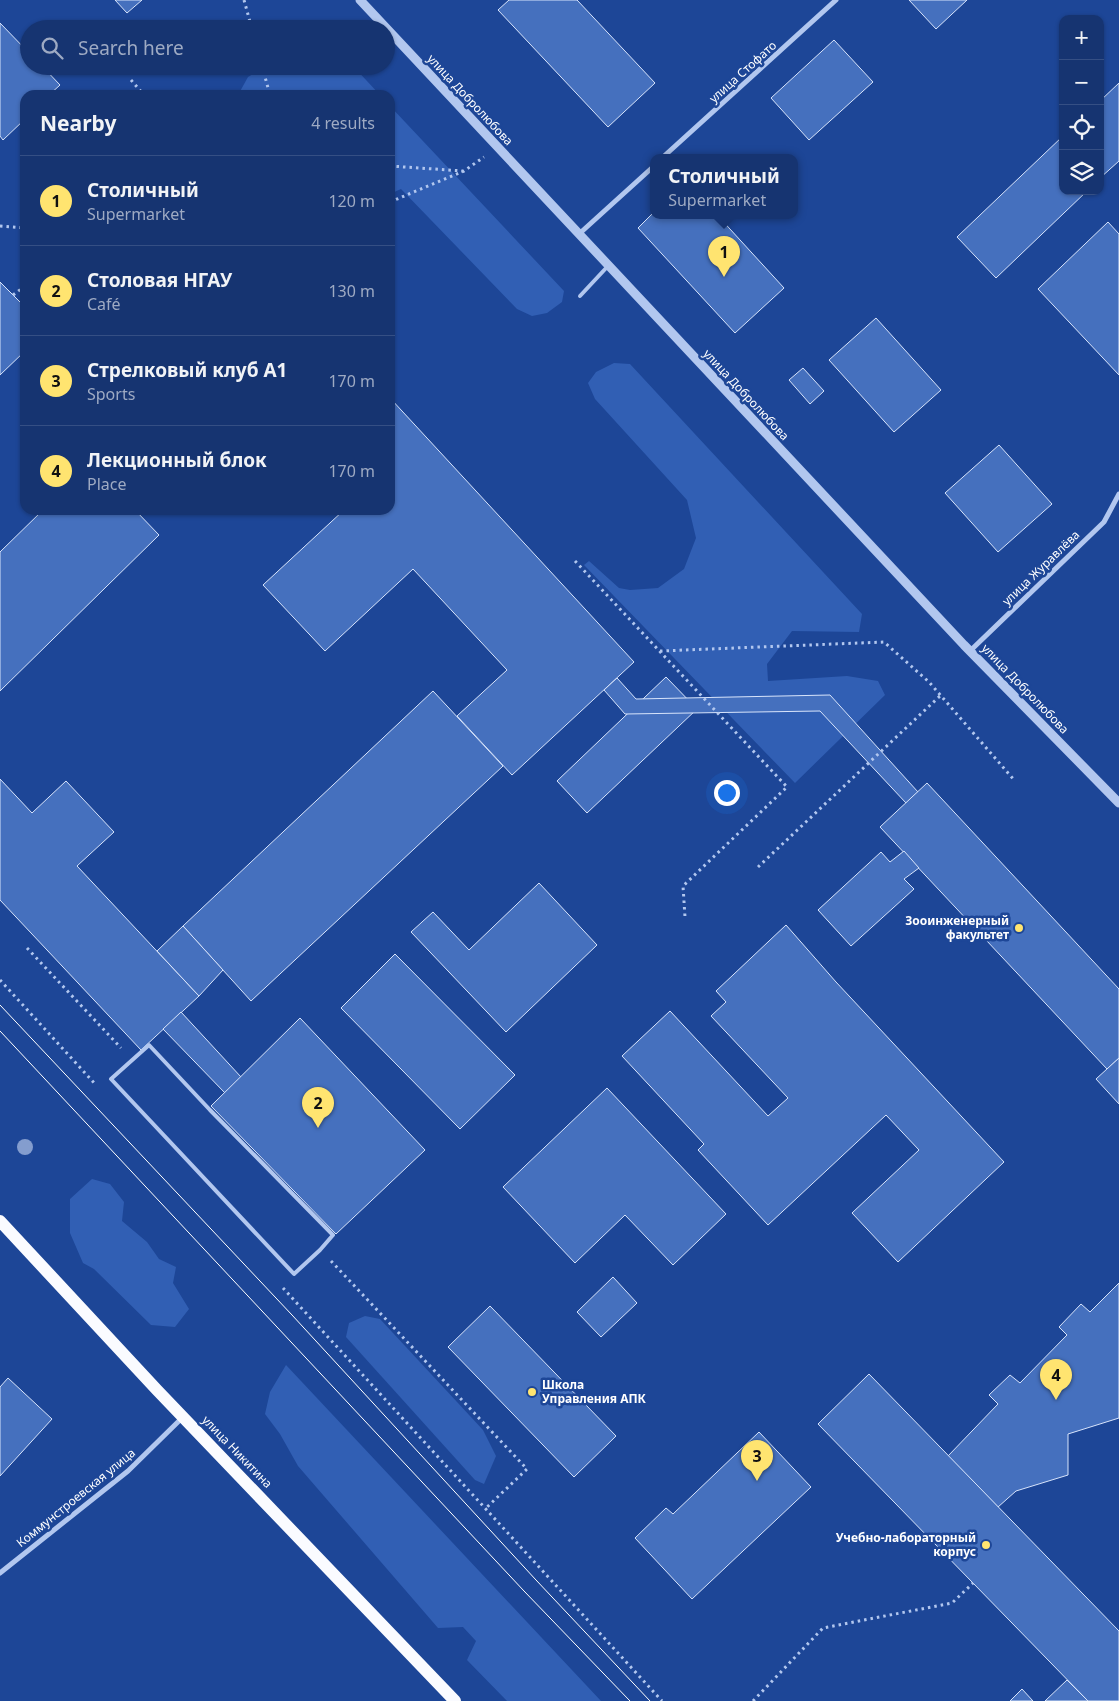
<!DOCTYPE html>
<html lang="en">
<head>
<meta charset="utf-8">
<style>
  :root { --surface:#163471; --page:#1f3c76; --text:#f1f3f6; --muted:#9eaac3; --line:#354f84; --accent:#ffe470 }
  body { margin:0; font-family:"Noto Sans",sans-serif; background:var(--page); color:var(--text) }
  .controls { position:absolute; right:15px; top:15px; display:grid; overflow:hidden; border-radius:10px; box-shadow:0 1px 4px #0004 }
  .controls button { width:45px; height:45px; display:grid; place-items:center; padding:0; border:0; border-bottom:1px solid var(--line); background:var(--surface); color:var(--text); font:25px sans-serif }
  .you { position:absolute; left:726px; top:792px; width:18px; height:18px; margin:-12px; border:4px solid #fff; border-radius:50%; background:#1a73e8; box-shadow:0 0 0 8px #1a73e833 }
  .badge { display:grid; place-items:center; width:32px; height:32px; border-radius:50%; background:var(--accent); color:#111; font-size:16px; font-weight:700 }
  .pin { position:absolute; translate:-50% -41px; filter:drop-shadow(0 1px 2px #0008) }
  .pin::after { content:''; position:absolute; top:26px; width:18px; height:15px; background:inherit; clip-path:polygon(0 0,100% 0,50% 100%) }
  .popup { position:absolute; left:650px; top:154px; width:148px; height:65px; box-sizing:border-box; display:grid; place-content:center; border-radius:10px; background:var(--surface); filter:drop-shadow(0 1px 4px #0005); font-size:16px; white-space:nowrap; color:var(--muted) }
  .popup b { font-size:19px; color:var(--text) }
  .popup::after { content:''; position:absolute; left:50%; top:100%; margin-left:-10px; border:10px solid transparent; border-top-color:var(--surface) }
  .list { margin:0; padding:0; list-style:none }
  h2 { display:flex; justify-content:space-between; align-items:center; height:65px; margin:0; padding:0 20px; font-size:21px }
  h2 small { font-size:16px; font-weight:400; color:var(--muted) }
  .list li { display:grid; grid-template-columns:32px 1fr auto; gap:15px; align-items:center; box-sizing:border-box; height:90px; padding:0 20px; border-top:1px solid var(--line) }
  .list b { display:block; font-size:19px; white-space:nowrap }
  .list p { margin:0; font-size:16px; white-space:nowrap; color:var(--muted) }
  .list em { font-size:16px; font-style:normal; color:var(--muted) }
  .icon { flex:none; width:28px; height:28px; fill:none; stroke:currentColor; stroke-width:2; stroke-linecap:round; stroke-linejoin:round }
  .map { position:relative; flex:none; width:1119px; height:1701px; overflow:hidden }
  .search { position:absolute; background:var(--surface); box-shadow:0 1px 4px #0004; left:20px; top:20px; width:375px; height:55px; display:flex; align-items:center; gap:12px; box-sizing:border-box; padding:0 18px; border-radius:28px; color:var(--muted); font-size:19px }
  .panel { position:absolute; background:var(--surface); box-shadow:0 1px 4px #0004; left:20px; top:90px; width:375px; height:425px; border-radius:15px }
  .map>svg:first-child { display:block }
  .green { fill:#315fb4 }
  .building { fill:#4570be; stroke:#d8e4fb }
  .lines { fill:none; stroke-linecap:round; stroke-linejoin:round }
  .path { stroke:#b2c7ef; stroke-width:3; stroke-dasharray:2.5 4; stroke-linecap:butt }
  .service { stroke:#b2c7ef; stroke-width:4 }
  .minor { stroke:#b2c7ef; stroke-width:5 }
  .tertiary { stroke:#b2c7ef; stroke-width:9 }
  .primary { stroke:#fafbff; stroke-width:12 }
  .tram { stroke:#fff; stroke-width:1 }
  .tree { fill:#849dce }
  .poi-dot { fill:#ffe470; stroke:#1d4697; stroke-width:2 }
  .labels { text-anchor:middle; stroke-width:5; stroke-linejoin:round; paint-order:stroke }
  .street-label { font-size:12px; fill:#fff; stroke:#1d4697 }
  .poi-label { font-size:12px; font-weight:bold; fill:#fff; stroke:#1d4697; text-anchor:end }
</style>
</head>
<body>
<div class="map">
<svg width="1119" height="1701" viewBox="0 0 1119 1701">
  <rect width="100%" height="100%" fill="#1d4697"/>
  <g class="green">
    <path d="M 280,21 L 316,26 L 318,29 L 281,29 Z"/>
    <path d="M 267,66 L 353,66 L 380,95 L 238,95 L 248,77 Z"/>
    <path d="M 390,106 L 564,291 L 562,302 L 547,313 L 532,316 L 517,309 L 401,189 L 390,194 Z"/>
    <path d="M 614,363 L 630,364 L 862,614 L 859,632 L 792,631 L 767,664 L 768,681 L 847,676 L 878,681 L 885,695 L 795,783 L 584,565 L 589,561 L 619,588 L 630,590 L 658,588 L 684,569 L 696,538 L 687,500 L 595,399 L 588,383 L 596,372 Z"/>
    <path d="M 92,1179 L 110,1184 L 124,1202 L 122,1221 L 147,1242 L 159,1259 L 176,1267 L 173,1283 L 189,1309 L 175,1327 L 151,1325 L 94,1269 L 83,1263 L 70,1233 L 70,1199 Z"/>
    <path d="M 365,1316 L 380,1319 L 483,1430 L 496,1456 L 484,1484 L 475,1480 L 346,1337 L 349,1323 Z"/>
    <path d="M 286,1365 L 601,1701 L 507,1701 L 467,1660 L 476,1641 L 463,1627 L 438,1628 L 298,1466 L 280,1434 L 265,1414 L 270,1392 Z"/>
  </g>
  <g class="building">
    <path d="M 115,0 L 142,0 L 127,13 Z"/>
    <path d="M 509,0 L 577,0 L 655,83 L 608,127 L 498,10 Z"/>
    <path d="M 909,0 L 967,0 L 936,29 Z"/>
    <path d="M 0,23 L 29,53 L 29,66 L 42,66 L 60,85 L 49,95 L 25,95 L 25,119 L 3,140 L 0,136 Z"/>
    <path d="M 834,40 L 873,82 L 809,140 L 771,98 Z"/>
    <path d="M 1119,83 L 1119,161 L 1100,178 L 1100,101 Z"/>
    <path d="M 1063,136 L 1063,191 L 1087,191 L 996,278 L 957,237 Z"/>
    <path d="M 654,212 L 654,216 L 720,216 L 719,217 L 784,288 L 735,333 L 638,228 Z"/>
    <path d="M 1108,222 L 1119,234 L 1119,375 L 1038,289 Z"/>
    <path d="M 0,282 L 25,307 L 25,351 L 0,375 Z"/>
    <path d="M 876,318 L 941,390 L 894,432 L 829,360 Z"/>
    <path d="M 803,368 L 824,391 L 810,404 L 789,380 Z"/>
    <path d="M 390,398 L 634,662 L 512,775 L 457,716 L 507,670 L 413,569 L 325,651 L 263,585 L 344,510 L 390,510 Z"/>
    <path d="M 999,445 L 1052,504 L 998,552 L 945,493 Z"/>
    <path d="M 43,510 L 135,510 L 159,535 L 0,691 L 0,552 Z"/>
    <path d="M 666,677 L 697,709 L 587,813 L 557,781 Z"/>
    <path d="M 617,678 L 636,699 L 830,695 L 918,792 L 906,803 L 820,711 L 625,714 L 604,690 Z"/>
    <path d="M 433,691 L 503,766 L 251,1001 L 183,926 Z"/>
    <path d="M 0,779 L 32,813 L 66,781 L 114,832 L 77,866 L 199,996 L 141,1050 L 0,900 Z"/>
    <path d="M 927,783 L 1119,989 L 1119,1058 L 1107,1069 L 880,827 Z"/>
    <path d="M 904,851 L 919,868 L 904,879 L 914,889 L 851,946 L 818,910 L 881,852 L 890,862 Z"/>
    <path d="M 539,883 L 597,945 L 506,1032 L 411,932 L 433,912 L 469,950 Z"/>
    <path d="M 786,925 L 836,982 L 1004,1162 L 898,1262 L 852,1213 L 919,1150 L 886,1115 L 768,1225 L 698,1150 L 704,1144 L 622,1056 L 670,1011 L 768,1116 L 788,1098 L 711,1016 L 726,1002 L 716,991 Z"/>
    <path d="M 183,926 L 223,970 L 199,996 L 157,951 Z"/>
    <path d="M 395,954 L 515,1075 L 460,1129 L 341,1008 Z"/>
    <path d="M 181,1012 L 241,1077 L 225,1093 L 163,1029 Z"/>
    <path d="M 300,1018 L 425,1150 L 336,1234 L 211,1106 Z"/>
    <path d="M 1119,1058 L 1119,1104 L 1096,1079 Z"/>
    <path d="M 607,1088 L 726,1214 L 673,1265 L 625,1215 L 575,1263 L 503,1187 Z"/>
    <path d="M 613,1277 L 637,1303 L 601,1337 L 577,1312 Z"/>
    <path d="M 1119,1283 L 1119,1418 L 1068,1434 L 1068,1475 L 1016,1491 L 998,1507 L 948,1456 L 998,1404 L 989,1395 L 1010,1375 L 1020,1383 L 1067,1335 L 1059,1327 L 1081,1304 L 1090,1312 Z"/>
    <path d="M 490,1306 L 616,1436 L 574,1477 L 448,1347 Z"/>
    <path d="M 869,1374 L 1119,1631 L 1119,1701 L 1088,1701 L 818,1424 Z"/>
    <path d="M 8,1378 L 52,1419 L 0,1476 L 0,1387 Z"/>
    <path d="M 759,1432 L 811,1487 L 692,1599 L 635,1538 L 666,1508 L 673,1514 Z"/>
    <path d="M 1067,1680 L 1088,1701 L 1045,1701 Z"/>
    <path d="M 1022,1689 L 1033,1701 L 1010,1701 Z"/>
  </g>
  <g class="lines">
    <g class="path">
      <path d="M 244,0 L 252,29"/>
      <path d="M 262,66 L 270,95"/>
      <path d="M 131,80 L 144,95"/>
      <path d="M 390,166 L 463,171"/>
      <path d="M 390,202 L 464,171 L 484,157"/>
      <path d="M 0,226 L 25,228"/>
      <path d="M 13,295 L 25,286"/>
      <path d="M 575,561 L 787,787 L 683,886 L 685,917"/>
      <path d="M 660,651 L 884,642 L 929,682 L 1015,781"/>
      <path d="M 758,867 L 941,695"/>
      <path d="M 27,948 L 121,1048"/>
      <path d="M 0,980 L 96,1085"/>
      <path d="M 331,1261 L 527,1469 L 485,1509"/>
      <path d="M 283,1288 L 662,1701"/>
      <path d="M 753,1701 L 823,1628 L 952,1603 L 973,1583"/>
    </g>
    <g class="service">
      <path d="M 580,296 L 608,266"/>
      <path d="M 149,1045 L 210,1110 L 333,1235 L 320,1250 L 294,1274 L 111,1079 Z"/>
    </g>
    <g class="minor">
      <path d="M 662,158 L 836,0"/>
      <path d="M 579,234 L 654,166"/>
      <path d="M 970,651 L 1104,522 L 1119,494"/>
      <path d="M 0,1573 L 128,1471 L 183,1417"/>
    </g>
    <path class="tertiary" d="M 360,0 L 964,645 L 1119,803"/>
    <path class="primary" d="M 0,1221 L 157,1390 L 455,1701"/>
    <g class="tram">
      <path d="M 0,1005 L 292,1315 L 536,1580 L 650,1701"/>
      <path d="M 0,1031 L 524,1591 L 630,1701"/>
    </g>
  </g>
  <circle class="tree" cx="25" cy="1147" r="8"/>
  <g class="poi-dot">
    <circle cx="1019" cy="928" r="5"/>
    <circle cx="532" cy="1392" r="5"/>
    <circle cx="986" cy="1545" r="5"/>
  </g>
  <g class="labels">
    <g class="street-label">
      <text transform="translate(743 72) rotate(-42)" y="4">улица Стофато</text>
      <text transform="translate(470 100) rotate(47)" y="4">улица Добролюбова</text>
      <text transform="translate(746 395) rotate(47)" y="4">улица Добролюбова</text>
      <text transform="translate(1041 568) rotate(-44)" y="4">улица Журавлёва</text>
      <text transform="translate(1025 689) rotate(46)" y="4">улица Добролюбова</text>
      <text transform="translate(237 1452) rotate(46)" y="4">улица Никитина</text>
      <text transform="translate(76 1498) rotate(-39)" y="4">Коммунстроевская улица</text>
    </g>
    <g class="poi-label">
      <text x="1009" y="925">Зооинженерный<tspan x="1009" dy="14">факультет</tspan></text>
      <text x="542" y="1389" text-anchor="start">Школа<tspan x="542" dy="14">Управления АПК</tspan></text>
      <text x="976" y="1542">Учебно-лабораторный<tspan x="976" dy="14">корпус</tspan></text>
    </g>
  </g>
</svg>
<div class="controls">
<button>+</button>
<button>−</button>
<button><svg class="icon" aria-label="locate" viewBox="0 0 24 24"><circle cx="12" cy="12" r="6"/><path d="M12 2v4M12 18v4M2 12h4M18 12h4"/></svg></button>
<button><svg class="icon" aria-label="layers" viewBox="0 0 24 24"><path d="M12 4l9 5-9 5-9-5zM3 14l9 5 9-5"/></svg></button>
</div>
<div class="you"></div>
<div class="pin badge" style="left:724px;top:277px">1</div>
<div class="popup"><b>Столичный</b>Supermarket</div>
<div class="pin badge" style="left:318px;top:1128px">2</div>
<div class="pin badge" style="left:757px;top:1481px">3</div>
<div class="pin badge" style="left:1056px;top:1400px">4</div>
<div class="search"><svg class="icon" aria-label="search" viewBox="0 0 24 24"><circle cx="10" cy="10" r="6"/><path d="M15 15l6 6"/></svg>Search here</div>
<section class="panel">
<h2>Nearby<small>4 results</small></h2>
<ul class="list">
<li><span class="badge">1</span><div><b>Столичный</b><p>Supermarket</p></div><em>120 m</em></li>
<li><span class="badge">2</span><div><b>Столовая НГАУ</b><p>Café</p></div><em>130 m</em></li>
<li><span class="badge">3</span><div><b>Стрелковый клуб А1</b><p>Sports</p></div><em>170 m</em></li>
<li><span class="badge">4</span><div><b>Лекционный блок</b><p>Place</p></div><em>170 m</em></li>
</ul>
</section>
</div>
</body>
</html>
